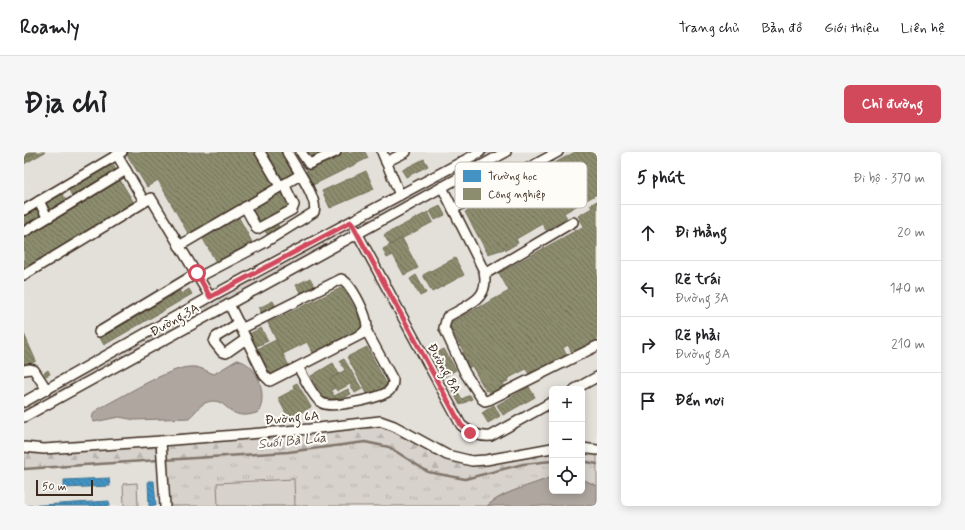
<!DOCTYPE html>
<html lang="vi">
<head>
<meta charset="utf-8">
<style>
  :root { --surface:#fff; --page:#f6f6f6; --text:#202124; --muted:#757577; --line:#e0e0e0; --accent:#d1495b }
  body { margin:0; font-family:Mynerve,sans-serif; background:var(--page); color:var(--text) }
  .controls { position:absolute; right:12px; bottom:12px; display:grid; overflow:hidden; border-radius:6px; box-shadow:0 2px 10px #0003 }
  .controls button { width:36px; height:36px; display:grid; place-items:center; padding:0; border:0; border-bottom:1px solid var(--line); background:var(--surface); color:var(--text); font:20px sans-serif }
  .scale { position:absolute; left:12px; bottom:10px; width:57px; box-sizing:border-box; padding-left:4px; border:2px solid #3b2a1e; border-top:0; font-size:11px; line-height:14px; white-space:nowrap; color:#3b2a1e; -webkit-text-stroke:3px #fdfcf7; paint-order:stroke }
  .stop { position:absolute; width:12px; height:12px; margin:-9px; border:3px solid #d1495b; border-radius:50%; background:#fff }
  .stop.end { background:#d1495b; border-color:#fff; box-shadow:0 1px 4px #0008 }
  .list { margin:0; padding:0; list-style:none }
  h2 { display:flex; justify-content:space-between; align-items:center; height:52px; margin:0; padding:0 16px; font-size:17px }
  h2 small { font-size:13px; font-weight:400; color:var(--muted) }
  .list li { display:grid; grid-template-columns:26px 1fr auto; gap:12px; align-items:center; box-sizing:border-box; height:56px; padding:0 16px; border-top:1px solid var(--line) }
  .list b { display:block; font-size:15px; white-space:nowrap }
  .list p { margin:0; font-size:13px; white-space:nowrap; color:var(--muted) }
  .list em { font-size:13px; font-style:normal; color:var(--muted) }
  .icon { flex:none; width:22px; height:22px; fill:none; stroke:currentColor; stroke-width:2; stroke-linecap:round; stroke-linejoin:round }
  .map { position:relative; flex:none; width:573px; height:354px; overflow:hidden; border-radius:6px }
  header { display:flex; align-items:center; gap:24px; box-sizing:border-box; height:56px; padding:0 20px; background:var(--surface); border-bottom:1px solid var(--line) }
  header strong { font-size:19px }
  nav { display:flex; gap:22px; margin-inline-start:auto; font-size:14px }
  .intro { display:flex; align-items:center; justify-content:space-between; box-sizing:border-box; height:96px; padding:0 24px }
  h1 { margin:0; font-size:28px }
  .button { padding:10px 18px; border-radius:6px; background:var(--accent); color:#fff; font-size:14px; font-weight:700 }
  main { display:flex; gap:24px; padding:0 24px }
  aside { flex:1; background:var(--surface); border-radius:6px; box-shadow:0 2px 10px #0003 }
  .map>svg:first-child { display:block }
  .built { fill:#e3e0da }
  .grass { fill:url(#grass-tufts); stroke:#897e75 }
  .forest { fill:url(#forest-firs); stroke:#897e75 }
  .pitch { fill:#d7d2cc; stroke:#897e75 }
  .water { fill:#aea69f; stroke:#80746b }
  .schools { fill:url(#schools-back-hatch); stroke:#417492 }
  .industry { fill:url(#industry-back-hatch); stroke:#746f56 }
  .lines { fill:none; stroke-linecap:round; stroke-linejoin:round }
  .stream { stroke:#80746b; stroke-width:2.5 }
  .minor-casing { stroke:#3b2a1e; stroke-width:12 }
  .minor { stroke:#fdfcf7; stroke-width:9 }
  .route { stroke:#d1495b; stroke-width:5 }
  .labels { text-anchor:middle; stroke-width:4; stroke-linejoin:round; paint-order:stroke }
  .street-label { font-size:13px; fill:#3b2a1e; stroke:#fdfcf7 }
  .water-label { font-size:14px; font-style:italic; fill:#63554b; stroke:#fdfcf7 }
  .key { fill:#fdfcf7; stroke:#c3bdb6; stroke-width:1 }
  .key-label { font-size:11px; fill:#3b2a1e }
</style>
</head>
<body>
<header>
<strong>Roamly</strong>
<nav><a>Trang chủ</a><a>Bản đồ</a><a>Giới thiệu</a><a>Liên hệ</a></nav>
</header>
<div class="intro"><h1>Địa chỉ</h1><a class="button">Chỉ đường</a></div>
<main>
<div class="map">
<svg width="573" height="354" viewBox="0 0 573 354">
  <defs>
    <pattern id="grass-tufts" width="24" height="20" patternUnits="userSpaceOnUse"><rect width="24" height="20" fill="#d7d2cc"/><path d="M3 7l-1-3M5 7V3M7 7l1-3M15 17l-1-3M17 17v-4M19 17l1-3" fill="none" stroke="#b9b4af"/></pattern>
    <pattern id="forest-firs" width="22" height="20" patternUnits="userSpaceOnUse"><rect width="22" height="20" fill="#d7d2cc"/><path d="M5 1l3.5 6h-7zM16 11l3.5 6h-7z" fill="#b9b4af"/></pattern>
    <pattern id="schools-back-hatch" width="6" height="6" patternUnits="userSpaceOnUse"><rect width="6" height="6" fill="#4393c3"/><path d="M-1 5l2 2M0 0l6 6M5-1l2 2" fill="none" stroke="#39789e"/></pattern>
    <pattern id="industry-back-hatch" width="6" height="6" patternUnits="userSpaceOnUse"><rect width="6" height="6" fill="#8c8c6e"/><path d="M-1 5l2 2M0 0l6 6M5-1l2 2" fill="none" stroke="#74735a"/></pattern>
  </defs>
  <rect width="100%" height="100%" fill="#f1efea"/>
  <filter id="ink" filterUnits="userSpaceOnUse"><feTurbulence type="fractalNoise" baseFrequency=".025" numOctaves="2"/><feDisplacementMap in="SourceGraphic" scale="8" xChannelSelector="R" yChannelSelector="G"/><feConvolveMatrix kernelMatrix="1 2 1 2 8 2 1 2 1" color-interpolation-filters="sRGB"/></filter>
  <g filter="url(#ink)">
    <path class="built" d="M 0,0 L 573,0 L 573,312 L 558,309 L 558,237 L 528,237 L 528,309 L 190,304 L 135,308 L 138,354 L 0,354 Z"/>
    <g class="grass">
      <path d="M 465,0 L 474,0 L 356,64 L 354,60 Z"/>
      <path d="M 299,90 L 300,94 L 0,260 L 0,255 L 188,149 Z"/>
      <path d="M 341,290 L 365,295 L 404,320 L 441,327 L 499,312 L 528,309 L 528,325 C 522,327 516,330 511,332 C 490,340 481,339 463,354 L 144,354 L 140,308 L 315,294 Z"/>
      <path d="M 558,309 L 573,312 L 573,334 L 558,327 Z"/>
    </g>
    <g class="forest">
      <path d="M 356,272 L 438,310 L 528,299 L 528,309 L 499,312 L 441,327 L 404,320 L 365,295 L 341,290 L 264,300 L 0,317 L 0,298 Z"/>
      <path d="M 558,299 L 573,301 L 573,312 L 558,309 Z"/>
    </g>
    <g class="pitch">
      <path d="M 270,327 L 271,354 L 194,354 L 193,331 Z"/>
      <path d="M 113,331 L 114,354 L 100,354 L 99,332 Z"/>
    </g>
    <g class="water">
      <path d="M 213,208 C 235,212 243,242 235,260 C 201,273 205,241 181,251 C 176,253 170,262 165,266 L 111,268 L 95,265 L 70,270 L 68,266 L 70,260 L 76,256 C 96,246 146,215 166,215 C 175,214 182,219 190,222 Z"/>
      <path d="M 527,325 L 528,339 L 558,339 L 558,327 L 573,334 L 573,354 L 463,354 C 482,338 504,335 527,325 Z"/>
    </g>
    <g class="schools">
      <path d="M 85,326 L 86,334 L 40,336 L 40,328 Z"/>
      <path d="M 124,329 L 130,329 L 132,354 L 125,354 Z"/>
      <path d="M 85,349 L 86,354 L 1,354 Z"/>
    </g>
    <g class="industry">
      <path d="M 0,0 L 12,0 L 0,7 Z"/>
      <path d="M 12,0 L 21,0 L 0,12 L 0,7 Z"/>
      <path d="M 104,0 L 233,0 L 252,32 L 165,83 L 134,28 L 123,35 L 102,1 Z"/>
      <path d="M 241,0 L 257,0 L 270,22 L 258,28 Z"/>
      <path d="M 284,0 L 299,0 L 287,6 Z"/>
      <path d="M 321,0 L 341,0 L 344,6 L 289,33 L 282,19 Z"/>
      <path d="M 551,0 L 573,0 L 573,42 L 540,61 L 543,66 L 522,78 L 518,72 L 492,87 L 494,91 L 482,98 L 480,94 L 480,97 L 464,102 L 441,60 Z"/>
      <path d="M 400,7 L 404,14 L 382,25 L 378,18 Z"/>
      <path d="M 88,11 L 93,20 L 49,46 L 44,36 Z"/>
      <path d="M 342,19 L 350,37 L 306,56 L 298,39 Z"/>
      <path d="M 96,28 L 110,51 L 0,118 L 0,86 Z"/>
      <path d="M 256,38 L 266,55 L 235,73 L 225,56 Z"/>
      <path d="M 37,40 L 43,50 L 25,60 L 19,50 Z"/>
      <path d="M 573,49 L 573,190 L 549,203 L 544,193 L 539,196 L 543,204 L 506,224 L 502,217 L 483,227 L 484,229 L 479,231 L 482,237 L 467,245 L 464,238 L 462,239 L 448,214 L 442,217 L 434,203 L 440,200 L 424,172 L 485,139 L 475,121 L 560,74 L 554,64 L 568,56 L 566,53 Z"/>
      <path d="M 13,54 L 19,65 L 0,76 L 0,62 Z"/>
      <path d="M 416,54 L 421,63 L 411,68 L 406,59 Z"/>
      <path d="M 404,60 L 409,70 L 366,93 L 360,83 Z"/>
      <path d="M 214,64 L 228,90 L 192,110 L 178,85 Z"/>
      <path d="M 252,70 L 257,78 L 245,85 L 240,77 Z"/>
      <path d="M 378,86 L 394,116 L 380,123 L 369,103 L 363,106 L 359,97 Z"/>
      <path d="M 431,106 L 440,123 L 408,140 L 399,123 Z"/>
      <path d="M 392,123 L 402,141 L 396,144 L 386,127 Z"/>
      <path d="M 286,126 L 291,135 L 277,142 L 272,133 Z"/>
      <path d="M 319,135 L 340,174 L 334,182 L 289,202 L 283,190 L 259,202 L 244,171 Z"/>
      <path d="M 165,137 L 168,142 L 80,193 L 76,186 L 156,139 L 157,142 Z"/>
      <path d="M 249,149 L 252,155 L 238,162 L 235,156 Z"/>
      <path d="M 237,176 L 244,189 L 231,195 L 225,182 Z"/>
      <path d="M 0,182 L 12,209 L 0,215 Z"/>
      <path d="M 252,188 L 265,214 L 245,224 L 231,198 Z"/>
      <path d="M 343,195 L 364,235 L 345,245 L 323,205 Z"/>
      <path d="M 420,197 L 432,218 L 420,225 L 409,203 Z"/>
      <path d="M 320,207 L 338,237 L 331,241 L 326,232 L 313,239 L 306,227 L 321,218 L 316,209 Z"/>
      <path d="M 309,211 L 315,222 L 306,227 L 311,236 L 307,238 L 311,246 L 305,249 L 300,248 L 287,224 Z"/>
      <path d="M 24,218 L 26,222 L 22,224 L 20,221 Z"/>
      <path d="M 273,231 L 287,255 L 265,267 L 254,246 L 271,237 L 269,233 Z"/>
      <path d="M 429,232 L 438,247 L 446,243 L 448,247 L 436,253 L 426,234 Z"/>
      <path d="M 505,235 L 511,245 L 479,263 L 473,253 Z"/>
      <path d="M 324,237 L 327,242 L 313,249 L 310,244 Z"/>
      <path d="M 470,253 L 476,264 L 464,271 L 458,261 Z"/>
    </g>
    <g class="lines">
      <g class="stream">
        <path d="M 140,308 L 264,300 L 341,290 L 365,295 L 404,320 L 441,327 L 499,312 L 528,309"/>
        <path d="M 558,309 L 573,312"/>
        <path d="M 0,317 L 135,308"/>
      </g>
      <defs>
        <g id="minor">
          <path d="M 236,0 L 256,34"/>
          <path d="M 277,0 L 285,12 L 312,0"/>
          <path d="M 358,0 L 376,43"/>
          <path d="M 93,3 L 120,49"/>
          <path d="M 362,10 L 382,0"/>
          <path d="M 418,35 L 460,119 C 466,148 445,152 423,165 L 420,176 L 441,221 L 458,247 L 461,249 L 465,248 L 573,194"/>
          <path d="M 15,49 L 23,65"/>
          <path d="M 221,55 L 233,77 L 268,58 L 270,53 L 260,32"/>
          <path d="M 429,57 L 534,0"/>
          <path d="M 0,58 L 98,0"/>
          <path d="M 331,77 L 437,273 C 447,281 454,285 467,284 L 528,250"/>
          <path d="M 0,80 L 102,18"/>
          <path d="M 155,94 L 276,23"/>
          <path d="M 461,122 L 549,70"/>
          <path d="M 0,123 L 127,46 L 186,145"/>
          <path d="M 175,125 L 240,91 L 290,60 C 295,47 270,13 263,0"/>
          <path d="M 205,152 L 240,223 L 246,229 L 338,182 L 342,178 C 347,169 327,130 317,127 L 217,177"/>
          <path d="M 215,171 L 192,185 L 190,190 L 198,200 L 202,201 L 222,187"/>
          <path d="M 75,180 L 173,121"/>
          <path d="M 274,215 C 279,223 290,247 298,251 C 308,257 356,246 365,239 C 368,236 369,232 369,228 L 342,178"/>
          <path d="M 0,218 L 6,217 L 10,218 L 23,238"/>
          <path d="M 551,237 L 573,225"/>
          <path d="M 0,250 L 186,145 L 456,0"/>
          <path d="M 0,265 L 482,0"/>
          <path d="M 137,289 L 141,354"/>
          <path d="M 0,295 L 20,297 L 137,289 L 286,277 L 356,269 L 370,274 L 423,303 L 448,309 L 462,308 L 528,296"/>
          <path d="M 558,296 L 573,298"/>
        </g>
      </defs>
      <use href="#minor" class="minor-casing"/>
      <use href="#minor" class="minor"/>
    </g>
  </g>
  <g class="lines" filter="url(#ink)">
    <path class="route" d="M 173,121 L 186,145 L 327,70 L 437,273 L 446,281"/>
  </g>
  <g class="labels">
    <g class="street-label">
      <text transform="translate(150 167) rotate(-29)" y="5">Đường 3A</text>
      <text transform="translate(421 216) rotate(61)" y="5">Đường 8A</text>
      <text transform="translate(268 265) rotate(-5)" y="5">Đường 6A</text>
    </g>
    <g class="water-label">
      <text transform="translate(268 288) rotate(-6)" y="5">Suối Bà Lúa</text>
    </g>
  </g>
  <rect x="431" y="10" width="132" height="46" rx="6" class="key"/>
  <rect x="439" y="18" width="18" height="12" fill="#4393c3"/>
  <rect x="439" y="36" width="18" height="12" fill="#8c8c6e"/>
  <g class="key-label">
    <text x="464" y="28">Trường học</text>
    <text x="464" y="46">Công nghiệp</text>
  </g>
</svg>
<div class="controls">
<button>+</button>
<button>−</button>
<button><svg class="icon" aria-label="locate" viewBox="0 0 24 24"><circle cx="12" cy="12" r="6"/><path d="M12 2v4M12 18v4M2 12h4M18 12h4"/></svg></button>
</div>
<div class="scale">50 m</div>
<div class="stop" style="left:173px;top:121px"></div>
<div class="stop end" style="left:446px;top:281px"></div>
</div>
<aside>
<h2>5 phút<small>Đi bộ · 370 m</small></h2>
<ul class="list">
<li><svg class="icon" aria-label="ahead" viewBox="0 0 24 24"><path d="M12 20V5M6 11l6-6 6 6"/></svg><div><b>Đi thẳng</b></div><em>20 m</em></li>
<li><svg class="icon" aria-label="left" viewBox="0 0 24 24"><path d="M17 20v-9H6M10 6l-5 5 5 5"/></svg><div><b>Rẽ trái</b><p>Đường 3A</p></div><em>140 m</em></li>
<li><svg class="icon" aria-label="right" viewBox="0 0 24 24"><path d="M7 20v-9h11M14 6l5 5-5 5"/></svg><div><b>Rẽ phải</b><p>Đường 8A</p></div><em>210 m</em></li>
<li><svg class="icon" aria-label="arrive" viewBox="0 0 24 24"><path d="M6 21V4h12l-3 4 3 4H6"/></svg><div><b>Đến nơi</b></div></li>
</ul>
</aside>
</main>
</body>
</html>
